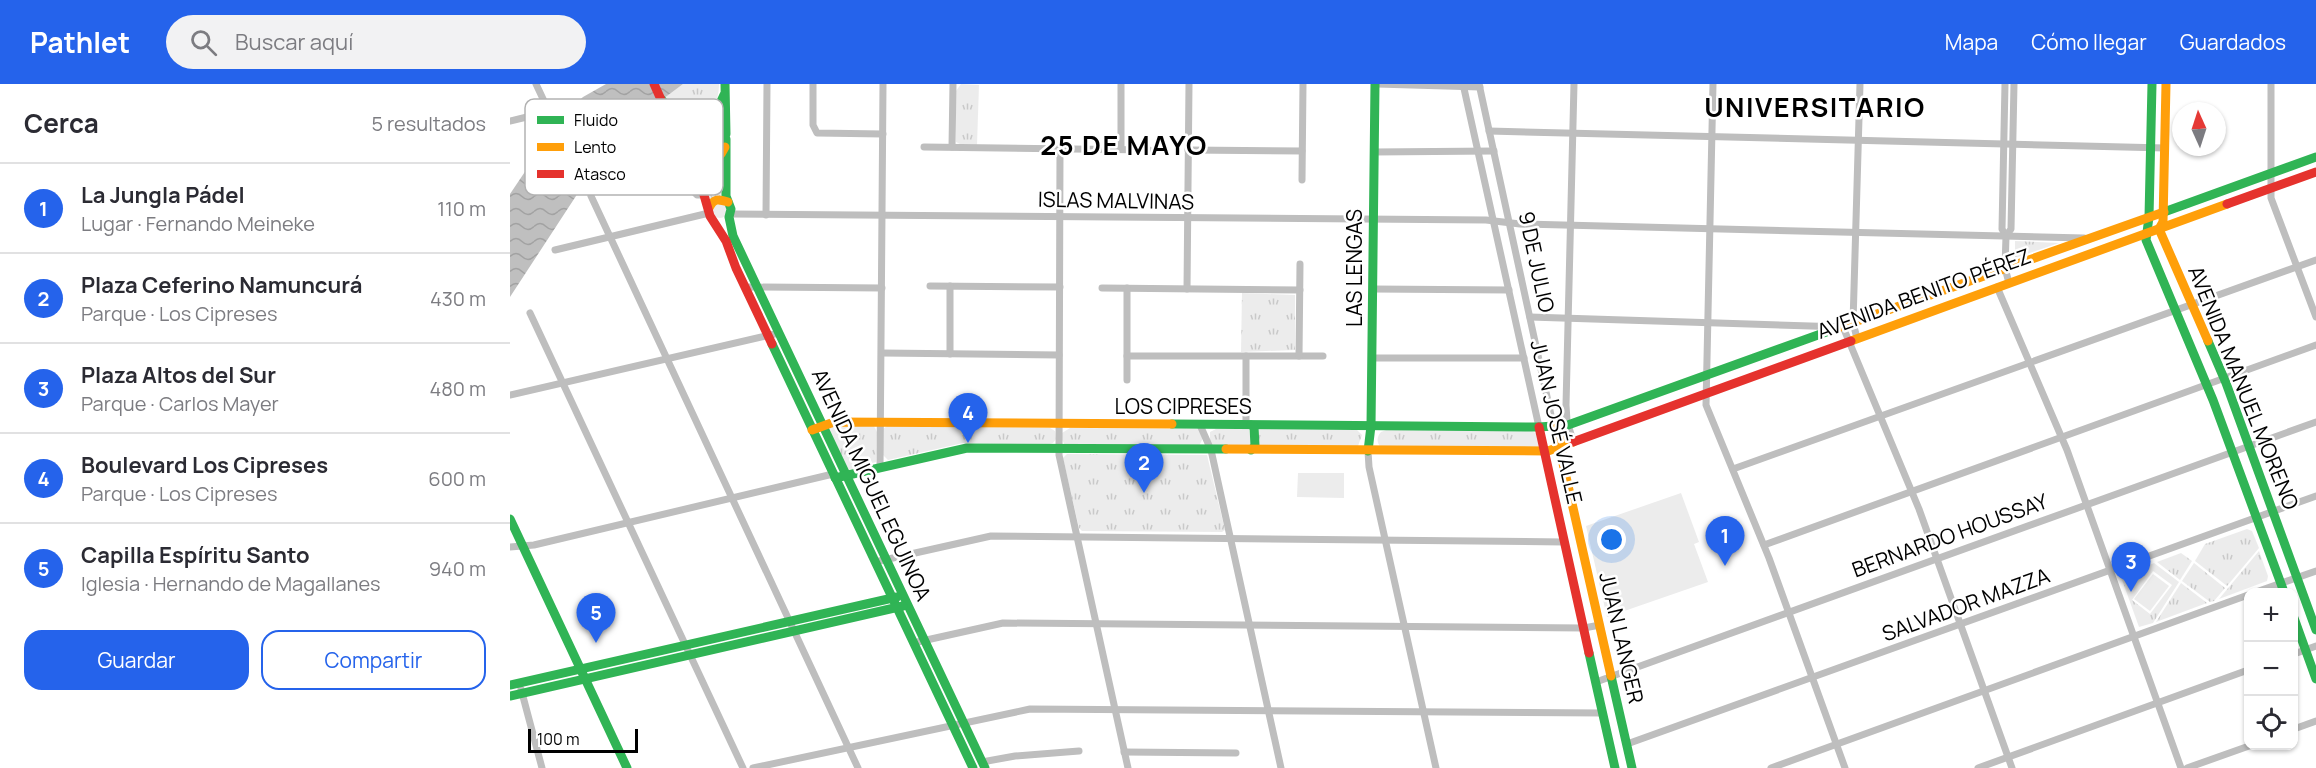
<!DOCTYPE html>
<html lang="es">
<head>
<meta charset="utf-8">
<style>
  :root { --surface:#fff; --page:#f2f2f3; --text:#2b2b33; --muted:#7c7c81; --line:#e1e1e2; --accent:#2563eb }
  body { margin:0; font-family:Manrope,sans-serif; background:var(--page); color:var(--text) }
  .controls { position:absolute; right:18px; bottom:18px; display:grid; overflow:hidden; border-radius:12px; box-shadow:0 2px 4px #0004 }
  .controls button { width:54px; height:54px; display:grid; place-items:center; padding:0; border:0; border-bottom:2px solid var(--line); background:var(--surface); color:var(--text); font:30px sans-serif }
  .compass { position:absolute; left:1662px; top:18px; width:54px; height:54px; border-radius:50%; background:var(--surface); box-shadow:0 2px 4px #0004; rotate:357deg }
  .scale { position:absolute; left:18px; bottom:15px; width:110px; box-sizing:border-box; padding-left:6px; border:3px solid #000; border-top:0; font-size:16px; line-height:21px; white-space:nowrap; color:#000; -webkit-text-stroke:4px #fff; paint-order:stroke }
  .you { position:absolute; left:1102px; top:456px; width:21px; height:21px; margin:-15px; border:4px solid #fff; border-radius:50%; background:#1a73e8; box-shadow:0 0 0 9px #1a73e833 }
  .badge { display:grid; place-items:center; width:39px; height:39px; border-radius:50%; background:var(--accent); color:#fff; font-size:20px; font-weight:700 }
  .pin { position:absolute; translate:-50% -50px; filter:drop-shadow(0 2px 3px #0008) }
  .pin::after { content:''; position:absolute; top:32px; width:21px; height:18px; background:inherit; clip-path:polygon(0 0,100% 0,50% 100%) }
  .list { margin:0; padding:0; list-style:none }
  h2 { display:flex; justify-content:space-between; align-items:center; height:78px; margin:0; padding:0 24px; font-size:26px }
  h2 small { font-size:20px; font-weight:400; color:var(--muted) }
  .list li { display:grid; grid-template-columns:39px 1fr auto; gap:18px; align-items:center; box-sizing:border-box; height:90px; padding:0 24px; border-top:2px solid var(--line) }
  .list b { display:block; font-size:22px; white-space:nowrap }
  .list p { margin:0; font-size:20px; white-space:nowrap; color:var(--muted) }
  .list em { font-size:20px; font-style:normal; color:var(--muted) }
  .actions { display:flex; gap:12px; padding:18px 24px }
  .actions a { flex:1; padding:14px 0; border:2px solid var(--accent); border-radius:18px; text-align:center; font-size:21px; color:var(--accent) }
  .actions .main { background:var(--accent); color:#fff }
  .icon { flex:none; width:33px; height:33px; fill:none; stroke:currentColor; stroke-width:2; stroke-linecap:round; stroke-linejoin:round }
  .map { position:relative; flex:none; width:1806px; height:684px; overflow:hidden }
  header { display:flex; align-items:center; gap:36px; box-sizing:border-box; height:84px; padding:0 30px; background:var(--accent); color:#fff }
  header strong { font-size:28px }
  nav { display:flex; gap:33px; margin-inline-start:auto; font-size:21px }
  .search { width:420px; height:54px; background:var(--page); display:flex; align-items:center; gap:15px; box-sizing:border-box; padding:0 21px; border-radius:33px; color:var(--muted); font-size:22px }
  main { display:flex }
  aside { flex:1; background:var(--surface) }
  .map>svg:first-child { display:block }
  .grass { fill:#ececec }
  .park { fill:url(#park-tufts); fill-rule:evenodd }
  .water { fill:url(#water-waves) }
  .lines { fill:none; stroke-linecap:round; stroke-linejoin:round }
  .street { stroke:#bebebe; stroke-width:7 }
  .fast { stroke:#30b455; stroke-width:9 }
  .slow { stroke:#ff9f0a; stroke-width:9 }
  .jam { stroke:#e5322d; stroke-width:9 }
  .labels { text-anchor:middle; stroke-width:5; stroke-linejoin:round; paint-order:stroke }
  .street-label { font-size:21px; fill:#000; stroke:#fff }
  .district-label { font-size:27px; font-weight:bold; letter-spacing:1.5px; fill:#000; stroke:#fff }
  .key { fill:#fff; stroke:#b2b2b2; stroke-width:1.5 }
  .key-label { font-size:16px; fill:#000 }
</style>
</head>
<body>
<header>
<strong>Pathlet</strong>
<div class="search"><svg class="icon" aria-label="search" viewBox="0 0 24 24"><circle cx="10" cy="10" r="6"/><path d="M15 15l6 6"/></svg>Buscar aquí</div>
<nav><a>Mapa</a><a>Cómo llegar</a><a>Guardados</a></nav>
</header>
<main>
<aside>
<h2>Cerca<small>5 resultados</small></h2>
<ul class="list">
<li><span class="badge">1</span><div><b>La Jungla Pádel</b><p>Lugar · Fernando Meineke</p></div><em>110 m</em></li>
<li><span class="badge">2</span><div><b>Plaza Ceferino Namuncurá</b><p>Parque · Los Cipreses</p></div><em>430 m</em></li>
<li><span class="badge">3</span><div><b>Plaza Altos del Sur</b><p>Parque · Carlos Mayer</p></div><em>480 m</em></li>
<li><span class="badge">4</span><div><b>Boulevard Los Cipreses</b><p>Parque · Los Cipreses</p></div><em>600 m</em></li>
<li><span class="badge">5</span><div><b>Capilla Espíritu Santo</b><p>Iglesia · Hernando de Magallanes</p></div><em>940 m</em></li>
</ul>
<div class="actions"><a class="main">Guardar</a><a>Compartir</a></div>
</aside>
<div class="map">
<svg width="1806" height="684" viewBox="0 0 1806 684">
  <defs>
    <pattern id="park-tufts" width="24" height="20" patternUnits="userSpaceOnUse" patternTransform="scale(1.5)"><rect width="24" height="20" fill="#ececec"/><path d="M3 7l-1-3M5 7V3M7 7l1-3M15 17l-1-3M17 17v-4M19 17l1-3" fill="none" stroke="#c9c9c9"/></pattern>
    <pattern id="water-waves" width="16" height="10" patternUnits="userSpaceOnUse" patternTransform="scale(1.5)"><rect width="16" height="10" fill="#bfbfbf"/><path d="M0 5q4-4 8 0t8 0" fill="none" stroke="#a2a2a2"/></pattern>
  </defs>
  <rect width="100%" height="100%" fill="#fff"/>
  <g class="grass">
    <path d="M 788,389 L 834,389 L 834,414 L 787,413 Z"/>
    <path d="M 1171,409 L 1189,458 L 1184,460 L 1198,498 L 1097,533 L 1076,442 Z"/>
    <path d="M 1643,490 L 1659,502 L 1640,527 L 1624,515 Z"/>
  </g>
  <g class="park">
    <path d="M 173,0 L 209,0 C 209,39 174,42 154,12 Z"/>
    <path d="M 451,0 L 469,1 L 467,61 L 450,60 L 446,58 L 446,7 Z"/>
    <path d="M 212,75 L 213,111 L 200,115 L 185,83 L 198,84 Z"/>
    <circle cx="210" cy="127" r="7"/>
    <path d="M 1505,157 L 1549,159 L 1505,174 Z"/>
    <path d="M 732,209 L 785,211 L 785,266 L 731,268 Z"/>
    <path d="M 323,342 L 364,342 L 367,348 L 366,378 L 338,386 L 319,345 Z"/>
    <path d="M 377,342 L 540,344 L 545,347 L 546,355 L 543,359 L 537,361 L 453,359 L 378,376 L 373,371 L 373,345 Z"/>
    <path d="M 560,344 L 686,345 L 689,345 L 693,354 L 689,362 L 555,361 L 552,356 L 552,349 Z"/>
    <path d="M 706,345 L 739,345 L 741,360 L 740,362 L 704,362 L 700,358 L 700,348 Z"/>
    <path d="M 747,345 L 847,346 L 852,351 L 848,362 L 747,363 Z"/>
    <path d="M 876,346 L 1022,347 L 1027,350 L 1029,362 L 1027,364 L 871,363 C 866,359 867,352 871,348 Z"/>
    <path d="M 557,370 L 697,371 L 715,446 L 712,448 L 572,447 L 569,444 L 553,374 Z"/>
    <path d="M 1737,445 L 1742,447 L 1749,464 L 1717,502 L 1685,477 L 1695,460 Z"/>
    <path d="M 1749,467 L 1758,492 L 1757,497 L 1709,515 Z"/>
    <path d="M 1671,469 L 1682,477 L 1670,496 L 1647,478 Z"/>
    <path d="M 1644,479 L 1669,498 L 1643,539 L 1629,543 L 1611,493 ZM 1643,487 L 1662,501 L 1640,530 L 1622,516 Z"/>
    <path d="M 1684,479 L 1715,504 L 1704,517 L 1700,518 L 1672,497 Z"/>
    <path d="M 1671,499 L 1697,519 L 1646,538 Z"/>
  </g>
  <path class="water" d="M 96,0 L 173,0 L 134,29 L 98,63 L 0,213 L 0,110 L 53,31 L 73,13 Z"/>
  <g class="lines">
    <g class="street">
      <path d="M 303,0 L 303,41 L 307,49 L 373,50"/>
      <path d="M 867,0 L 970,3"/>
      <path d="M 953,0 L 1029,343"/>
      <path d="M 969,0 L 1041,331 L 1045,342"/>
      <path d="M 1203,0 L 1196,321 L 1259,474 L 1335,684"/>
      <path d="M 1495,0 L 1492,145 L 1496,152 L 1495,184 L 1499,199"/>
      <path d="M 1761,0 L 1761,114 L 1806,233"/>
      <path d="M 0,37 L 25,31 L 32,27 L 34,17 L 26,0"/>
      <path d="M 152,43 L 185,109 L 187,111 L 194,111"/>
      <path d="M 979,47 L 1655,64"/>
      <path d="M 414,63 L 639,66"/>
      <path d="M 442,63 L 443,0"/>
      <path d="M 550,65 L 549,371 L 618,684"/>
      <path d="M 611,65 L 611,0"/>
      <path d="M 678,66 L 792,67"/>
      <path d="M 864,68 L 984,67"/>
      <path d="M 792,96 L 793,0"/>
      <path d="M 81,112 L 348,684"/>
      <path d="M 221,130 L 976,136 L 1010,140 L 1574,154"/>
      <path d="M 256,131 L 257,0"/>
      <path d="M 1496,152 L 1501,145 L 1504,0"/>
      <path d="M 45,166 L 199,129"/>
      <path d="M 420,202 L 550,203"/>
      <path d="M 235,203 L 372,204"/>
      <path d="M 1487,203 L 1557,366 L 1671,684"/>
      <path d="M 592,204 L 790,206"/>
      <path d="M 677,205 L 679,0"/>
      <path d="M 863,205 L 999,206"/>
      <path d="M 20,229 L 233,684"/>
      <path d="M 1020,233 L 1333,243 L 1409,425 L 1502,684"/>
      <path d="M 1347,254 L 1343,239 L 1350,0"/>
      <path d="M 372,269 L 549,271"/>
      <path d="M 440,270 L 440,202"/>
      <path d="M 617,272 L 813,272"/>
      <path d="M 789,272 L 790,180"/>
      <path d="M 862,274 L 1014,274"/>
      <path d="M 617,296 L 617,204"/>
      <path d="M 0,311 L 269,249"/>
      <path d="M 690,341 L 701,366 L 771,684"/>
      <path d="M 736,341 L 736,272"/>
      <path d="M 1063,357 L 1057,337 L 1056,321 L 1064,0"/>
      <path d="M 858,367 L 859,383 L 926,684"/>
      <path d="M 370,383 L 373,0"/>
      <path d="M 1223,385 L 1806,176"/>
      <path d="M 1254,461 L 1806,261"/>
      <path d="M 0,463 L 24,461 L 323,390"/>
      <path d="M 365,478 L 481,452 L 1054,458"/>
      <path d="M 1746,508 L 1806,487"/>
      <path d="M 403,559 L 493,539 L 1074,544 L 1090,541"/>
      <path d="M 1784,570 L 1806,562"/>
      <path d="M 1086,598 L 1806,338"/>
      <path d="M 11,605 L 32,684"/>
      <path d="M 1784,645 L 1806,637"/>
      <path d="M 1117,660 L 1806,412"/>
      <path d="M 614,668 L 726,669"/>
      <path d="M 472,678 L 505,672 L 569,667"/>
      <path d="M 243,684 L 520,625 L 1093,629"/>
      <path d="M 1261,684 L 1738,511"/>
      <path d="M 1468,684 L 1738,586"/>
      <path d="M 1677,684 L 1739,662"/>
    </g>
    <g class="fast">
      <path d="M 215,0 L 216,50"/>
      <path d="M 1642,0 L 1639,133 L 1636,156 L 1703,316 L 1774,508"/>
      <path d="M 151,15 L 167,33 L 202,37 L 212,46 L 216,55 L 216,112 L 221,125 L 219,133 L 223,152 L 475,684"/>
      <path d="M 192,35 L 207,26 L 214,11"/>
      <path d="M 172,62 L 175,46 L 188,36"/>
      <path d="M 1654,128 L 1806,73"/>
      <path d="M 1698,257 L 1716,299 L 1806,546"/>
      <path d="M 262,260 L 463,684"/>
      <path d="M 662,340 L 1029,343 L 1058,341 L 1319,247"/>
      <path d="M 741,341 L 744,343 L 745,362 L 741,366"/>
      <path d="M 858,367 L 861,342 L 865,0"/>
      <path d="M 325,394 L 457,364 L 716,365"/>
      <path d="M 0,435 L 117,684"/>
      <path d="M 1784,534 L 1806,595"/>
      <path d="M 1079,569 L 1105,684"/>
      <path d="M 1101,592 L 1122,684"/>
      <path d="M 0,601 L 387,513"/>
      <path d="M 0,612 L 393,522"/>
    </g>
    <g class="slow">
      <path d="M 1656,0 L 1653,138 L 1649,145 L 1698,257"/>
      <path d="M 177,72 C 192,84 207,80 215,63"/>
      <path d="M 199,124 C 204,114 208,115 218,118"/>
      <path d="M 1319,247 L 1654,128"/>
      <path d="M 1341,257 L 1717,120"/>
      <path d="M 1045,342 L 1051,354 L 1052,375 L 1101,592"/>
      <path d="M 302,346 L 324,338 L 662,340"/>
      <path d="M 716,365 L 1038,367 L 1063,358"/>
    </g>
    <g class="jam">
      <path d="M 144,0 L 194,111 L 200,132 L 216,157 L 226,184 L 262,260"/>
      <path d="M 1717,120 L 1806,88"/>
      <path d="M 1029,343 L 1079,569"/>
      <path d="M 1063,358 L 1341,257"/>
    </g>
  </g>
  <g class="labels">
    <g class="street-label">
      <text transform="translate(606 117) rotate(1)" y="7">ISLAS MALVINAS</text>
      <text transform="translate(1026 178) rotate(78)" y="7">9 DE JULIO</text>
      <text transform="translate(845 184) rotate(-90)" y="7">LAS LENGAS</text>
      <text transform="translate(1414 210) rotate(-20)" y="7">AVENIDA BENITO PÉREZ</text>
      <text transform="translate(1733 304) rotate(68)" y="7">AVENIDA MANUEL MORENO</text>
      <text x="673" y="330">LOS CIPRESES</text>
      <text transform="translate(1046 338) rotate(77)" y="7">JUAN JOSÉ VALLE</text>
      <text transform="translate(361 401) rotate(65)" y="7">AVENIDA MIGUEL EGUINOA</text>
      <text transform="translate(1440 452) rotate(-20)" y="7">BERNARDO HOUSSAY</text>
      <text transform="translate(1456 521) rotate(-20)" y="7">SALVADOR MAZZA</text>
      <text transform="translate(1111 554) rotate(77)" y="7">JUAN LANGER</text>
    </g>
    <g class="district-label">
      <text x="1305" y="33">UNIVERSITARIO</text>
      <text x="614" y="71">25 DE MAYO</text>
    </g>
  </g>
  <rect x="15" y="15" width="198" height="96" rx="9" class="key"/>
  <rect x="27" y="32" width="27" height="8" fill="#30b455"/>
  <rect x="27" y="59" width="27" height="8" fill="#ff9f0a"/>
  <rect x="27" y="86" width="27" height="8" fill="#e5322d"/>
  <g class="key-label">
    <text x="64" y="42">Fluido</text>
    <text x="64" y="69">Lento</text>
    <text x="64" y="96">Atasco</text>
  </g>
</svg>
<div class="controls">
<button>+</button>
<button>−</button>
<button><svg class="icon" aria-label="locate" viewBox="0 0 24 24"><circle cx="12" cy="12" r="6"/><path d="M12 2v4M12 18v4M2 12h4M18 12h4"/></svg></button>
</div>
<svg class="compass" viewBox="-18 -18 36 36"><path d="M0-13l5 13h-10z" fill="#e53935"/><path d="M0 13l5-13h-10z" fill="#7c7c81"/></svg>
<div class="scale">100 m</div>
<div class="you"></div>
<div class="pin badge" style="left:1215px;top:482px">1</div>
<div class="pin badge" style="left:634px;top:409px">2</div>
<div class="pin badge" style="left:1621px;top:508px">3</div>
<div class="pin badge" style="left:458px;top:359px">4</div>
<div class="pin badge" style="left:86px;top:559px">5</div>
</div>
</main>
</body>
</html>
